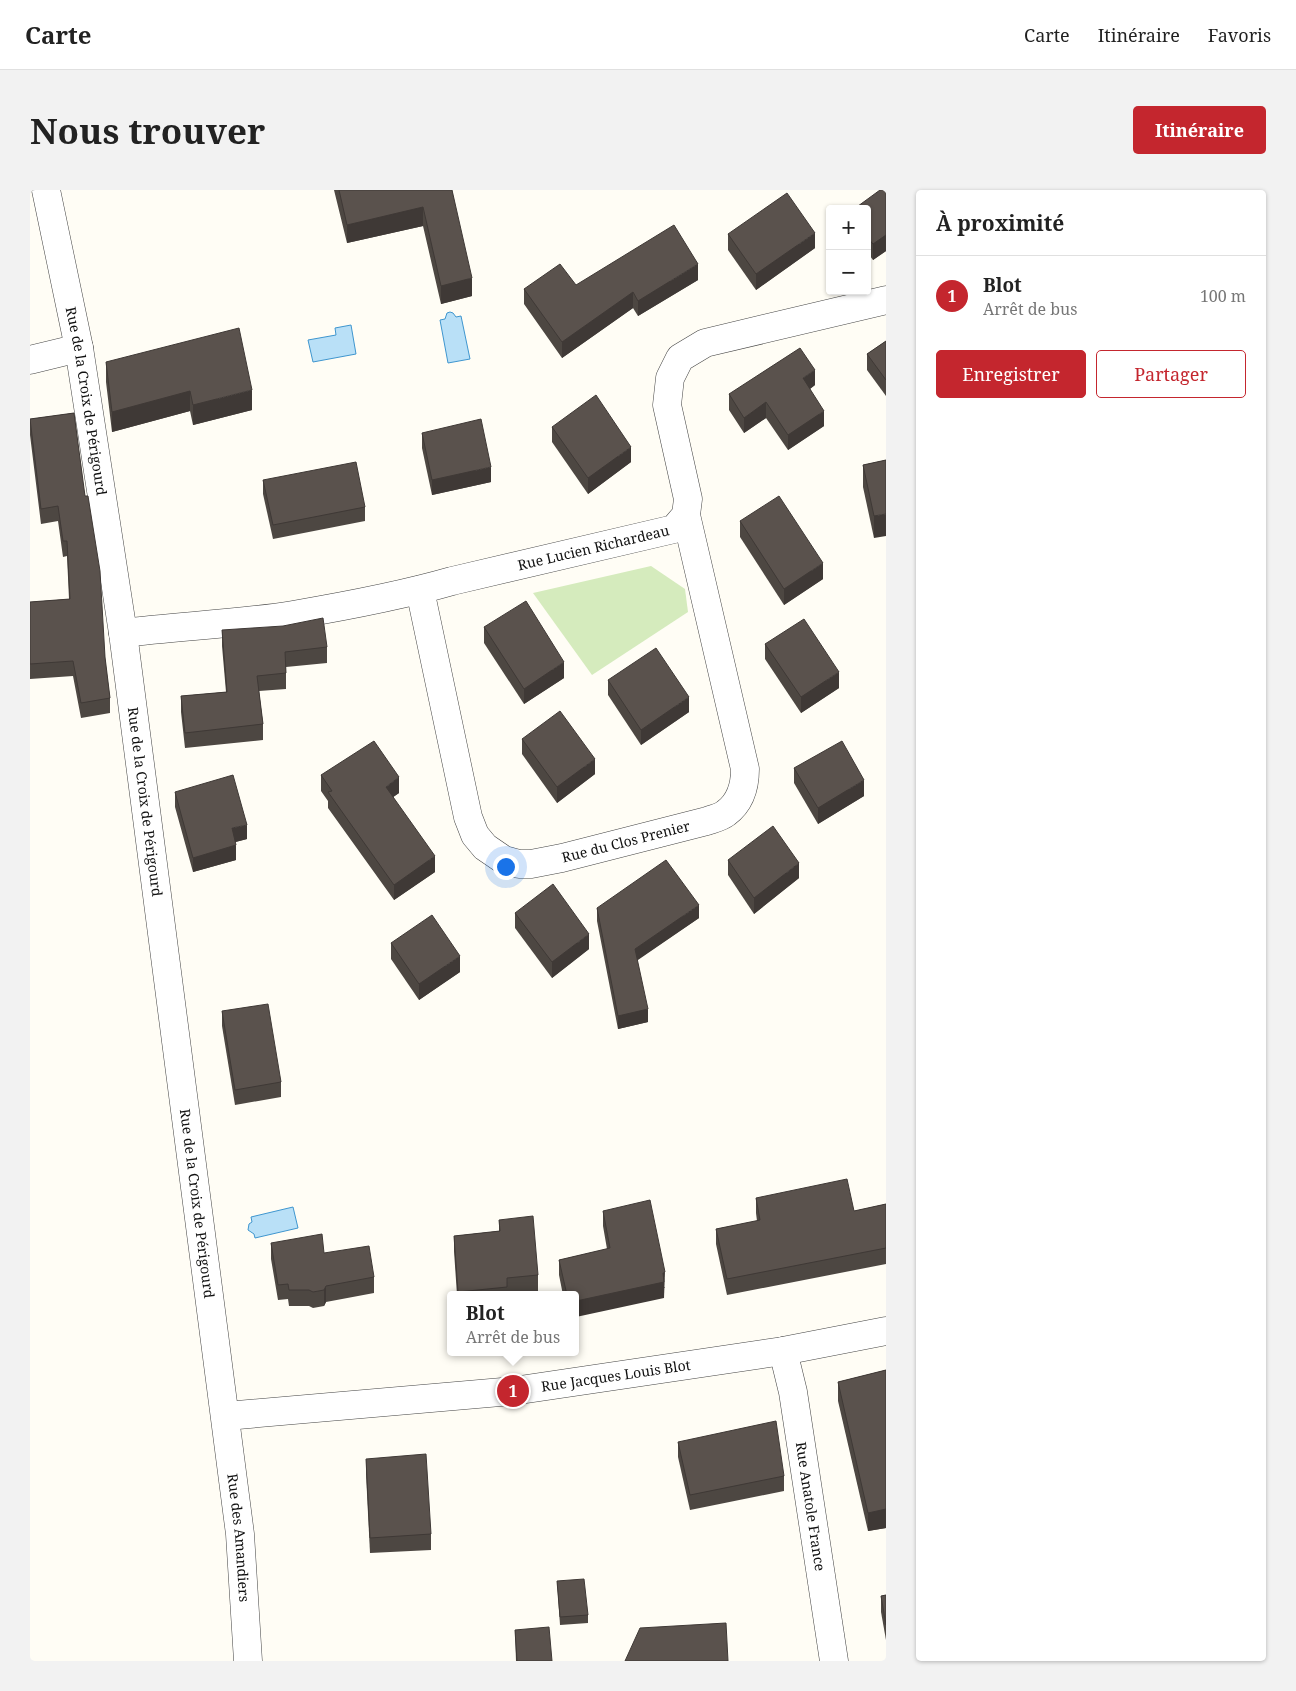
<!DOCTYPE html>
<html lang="fr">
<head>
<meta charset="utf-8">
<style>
  :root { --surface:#fff; --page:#f2f2f2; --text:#222; --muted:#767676; --line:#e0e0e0; --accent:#c4262e }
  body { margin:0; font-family:"Noto Serif",serif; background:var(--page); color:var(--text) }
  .controls { position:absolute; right:15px; top:15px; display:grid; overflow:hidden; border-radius:5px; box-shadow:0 1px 4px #0004 }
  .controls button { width:45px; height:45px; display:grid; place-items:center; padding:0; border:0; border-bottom:1px solid var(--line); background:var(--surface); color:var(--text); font:25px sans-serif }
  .you { position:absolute; left:475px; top:676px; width:18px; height:18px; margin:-12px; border:4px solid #fff; border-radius:50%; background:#1a73e8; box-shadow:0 0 0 8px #1a73e833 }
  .badge { display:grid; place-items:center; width:32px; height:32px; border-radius:50%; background:var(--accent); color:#fff; font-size:16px; font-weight:700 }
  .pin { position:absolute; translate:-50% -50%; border:2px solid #fff; box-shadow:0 1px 5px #0006 }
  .popup { position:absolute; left:417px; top:1101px; width:132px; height:65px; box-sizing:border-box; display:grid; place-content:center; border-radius:5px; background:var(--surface); filter:drop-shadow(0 1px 4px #0005); font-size:16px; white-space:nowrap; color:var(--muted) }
  .popup b { font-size:19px; color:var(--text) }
  .popup::after { content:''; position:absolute; left:50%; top:100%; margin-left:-10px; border:10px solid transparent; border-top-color:var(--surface) }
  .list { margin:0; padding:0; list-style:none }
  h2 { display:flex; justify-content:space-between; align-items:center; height:65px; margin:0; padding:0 20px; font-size:21px }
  h2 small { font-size:16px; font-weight:400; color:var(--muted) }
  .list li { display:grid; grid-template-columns:32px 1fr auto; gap:15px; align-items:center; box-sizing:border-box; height:80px; padding:0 20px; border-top:1px solid var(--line) }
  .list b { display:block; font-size:19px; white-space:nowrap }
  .list p { margin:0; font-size:16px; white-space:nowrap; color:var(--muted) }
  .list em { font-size:16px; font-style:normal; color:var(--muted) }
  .actions { display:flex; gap:10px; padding:15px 20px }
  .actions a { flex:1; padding:11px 0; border:1px solid var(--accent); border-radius:5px; text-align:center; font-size:18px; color:var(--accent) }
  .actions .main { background:var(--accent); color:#fff }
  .map { position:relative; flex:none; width:856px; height:1471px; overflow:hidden; border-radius:5px }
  header { display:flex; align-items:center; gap:30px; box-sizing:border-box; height:70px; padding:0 25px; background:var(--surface); border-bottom:1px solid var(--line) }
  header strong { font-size:24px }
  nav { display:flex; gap:28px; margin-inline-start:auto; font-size:18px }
  .intro { display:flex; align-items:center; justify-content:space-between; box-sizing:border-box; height:120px; padding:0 30px }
  h1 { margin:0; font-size:35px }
  .button { padding:12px 22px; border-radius:5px; background:var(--accent); color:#fff; font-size:18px; font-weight:700 }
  main { display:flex; gap:30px; padding:0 30px }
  aside { flex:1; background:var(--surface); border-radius:5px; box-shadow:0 1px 4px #0004 }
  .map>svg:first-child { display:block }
  .green { fill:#d5ebbd }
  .water { fill:#b9e0f7; stroke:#3f96cf }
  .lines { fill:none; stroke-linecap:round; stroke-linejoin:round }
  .minor-casing { stroke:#444; stroke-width:29 }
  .tertiary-casing { stroke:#444; stroke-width:29 }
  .minor { stroke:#fff; stroke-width:28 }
  .tertiary { stroke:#fff; stroke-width:28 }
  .wall { fill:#4d4742 }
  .shaded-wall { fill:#3f3936 }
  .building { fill:#5a524d; stroke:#3f3936 }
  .labels { text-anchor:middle; stroke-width:5; stroke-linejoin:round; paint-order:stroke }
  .street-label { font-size:14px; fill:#111; stroke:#fff }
</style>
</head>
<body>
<header>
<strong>Carte</strong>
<nav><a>Carte</a><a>Itinéraire</a><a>Favoris</a></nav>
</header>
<div class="intro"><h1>Nous trouver</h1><a class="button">Itinéraire</a></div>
<main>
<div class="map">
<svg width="856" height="1471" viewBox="0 0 856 1471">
  <rect width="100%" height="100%" fill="#fffdf5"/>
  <path class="green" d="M 621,376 L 655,399 L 658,422 L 562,485 L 503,403 Z"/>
  <g class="water">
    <path d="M 420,122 L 423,123 L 426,127 L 431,126 L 440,169 L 418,173 L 410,130 L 415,129 L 417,123 Z"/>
    <path d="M 321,135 L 326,164 L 283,172 L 278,150 L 306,145 L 305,138 Z"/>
    <path d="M 263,1017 L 268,1038 L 225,1048 L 224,1044 L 218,1040 L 219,1034 L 222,1032 L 221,1027 Z"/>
  </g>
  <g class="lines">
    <defs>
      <g id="minor">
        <path d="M 0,170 L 49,158"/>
        <path id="s1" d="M 390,400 L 438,627 L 445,645 L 455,657 L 474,670 L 489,674 L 501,674 L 532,668 L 677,631 C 683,629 691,627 696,623 C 711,612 715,596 715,579 L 656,325"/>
        <path id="s2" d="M 93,443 C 149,436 207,434 263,425 C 316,416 370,406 422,391 L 644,339 L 656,325 L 658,309 L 637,215 L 640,188 L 650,168 L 675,153 L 856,110"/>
        <path id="s3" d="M 753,1161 L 763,1202 L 804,1471"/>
        <path id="s4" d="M 196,1226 L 483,1201 L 753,1161 L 856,1141"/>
      </g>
      <g id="tertiary">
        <path id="s5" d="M 16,0 L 49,158 L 93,443 L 210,1344 L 218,1471"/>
      </g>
    </defs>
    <use href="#minor" class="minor-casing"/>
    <use href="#tertiary" class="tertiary-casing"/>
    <use href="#minor" class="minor"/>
    <use href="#tertiary" class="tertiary"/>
  </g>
  <g class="wall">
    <path d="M 304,0 L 422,0 L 442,106 L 411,114 L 393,36 L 317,53 Z"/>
    <path d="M 856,0 L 856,61 L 843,70 L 837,62 L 837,19 Z"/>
    <path d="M 698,44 L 785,58 L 726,100 L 698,60 Z"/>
    <path d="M 668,90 L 608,126 L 603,118 L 532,168 L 494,114 L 494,99 L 546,95 Z"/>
    <path d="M 856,151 L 856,206 L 837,180 L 837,164 Z"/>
    <path d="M 76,172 L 222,220 L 163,235 L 160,221 L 82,242 L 76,192 Z"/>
    <path d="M 785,195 L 780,199 L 794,236 L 758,260 L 736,228 L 714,243 L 699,220 L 699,204 Z"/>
    <path d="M 44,223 L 80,508 L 80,523 L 51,528 L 43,486 L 0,489 L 0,412 L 39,409 L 37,366 L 33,367 L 28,331 L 11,334 L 0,245 L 0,229 Z"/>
    <path d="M 522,237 L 601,272 L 558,304 L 522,252 Z"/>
    <path d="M 392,243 L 461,292 L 402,305 L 392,258 Z"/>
    <path d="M 856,270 L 844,348 L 833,297 L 833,275 Z"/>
    <path d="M 233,290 L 335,317 L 335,331 L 243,349 L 233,304 Z"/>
    <path d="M 710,331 L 793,389 L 754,415 L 710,347 Z"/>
    <path d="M 454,437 L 534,488 L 494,514 L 454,453 Z"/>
    <path d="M 192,440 L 297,457 L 297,473 L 256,477 L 256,499 L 229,501 L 233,534 L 233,550 L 155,558 L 151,522 L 151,506 L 196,502 L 192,456 Z"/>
    <path d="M 735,454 L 809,498 L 771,523 L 735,469 Z"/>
    <path d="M 578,490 L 659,522 L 611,555 L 578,505 Z"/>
    <path d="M 492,549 L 565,584 L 527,613 L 492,564 Z"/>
    <path d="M 764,578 L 834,606 L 788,634 L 764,593 Z"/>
    <path d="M 291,585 L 369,603 L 363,607 L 405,682 L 364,710 L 298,618 L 298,611 L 291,601 Z"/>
    <path d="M 145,602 L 217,649 L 205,652 L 206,670 L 163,682 L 145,617 Z"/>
    <path d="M 698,670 L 769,688 L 724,724 L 698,685 Z"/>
    <path d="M 567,718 L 669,728 L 607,770 L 618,832 L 588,839 L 567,731 Z"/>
    <path d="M 485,723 L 559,759 L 522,788 L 485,738 Z"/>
    <path d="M 361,753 L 430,782 L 389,810 L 361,769 Z"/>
    <path d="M 192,821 L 251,892 L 251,907 L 205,915 L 192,836 Z"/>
    <path d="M 726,1008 L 824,1021 L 856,1014 L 856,1074 L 697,1105 L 686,1054 L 686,1039 L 727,1031 L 726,1023 Z"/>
    <path d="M 573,1021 L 635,1098 L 634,1098 L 634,1108 L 533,1105 L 529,1085 L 529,1070 L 577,1059 L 573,1036 Z"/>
    <path d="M 469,1030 L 508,1085 L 508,1101 L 477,1104 L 477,1105 L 427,1105 L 424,1061 L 424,1046 L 469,1041 Z"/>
    <path d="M 241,1053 L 294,1063 L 344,1087 L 344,1103 L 296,1112 L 294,1116 L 283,1118 L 279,1116 L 259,1116 L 258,1109 L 248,1110 L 241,1069 Z"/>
    <path d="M 856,1180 L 856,1338 L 838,1341 L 808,1211 L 808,1192 Z"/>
    <path d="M 648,1252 L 754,1286 L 754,1301 L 660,1320 L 648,1267 Z"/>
    <path d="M 336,1269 L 401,1344 L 401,1360 L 340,1363 L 336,1284 Z"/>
    <path d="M 527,1391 L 558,1425 L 558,1433 L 530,1435 Z"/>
    <path d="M 856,1405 L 856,1450 L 851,1422 L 851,1406 Z"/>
    <path d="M 485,1440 L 522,1471 L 486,1471 Z"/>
  </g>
  <g class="shaded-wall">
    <path d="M 393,17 L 393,36 L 317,53 L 317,35 Z"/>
    <path d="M 785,43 L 785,58 L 726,100 L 726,84 Z"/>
    <path d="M 856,45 L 856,61 L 843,70 L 843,54 Z"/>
    <path d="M 668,74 L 668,90 L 608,126 L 608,111 Z"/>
    <path d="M 442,88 L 442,106 L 411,114 L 411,96 Z"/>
    <path d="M 603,102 L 603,118 L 532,168 L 532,152 Z"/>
    <path d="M 785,180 L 785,195 L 773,204 L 773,188 Z"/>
    <path d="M 222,200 L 222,220 L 163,235 L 163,215 Z"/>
    <path d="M 160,201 L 160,221 L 82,242 L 82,222 Z"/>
    <path d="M 736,212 L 736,228 L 714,243 L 714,228 Z"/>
    <path d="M 794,221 L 794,236 L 758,260 L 758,245 Z"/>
    <path d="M 601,257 L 601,272 L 558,304 L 558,288 Z"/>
    <path d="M 461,277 L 461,292 L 402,305 L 402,290 Z"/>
    <path d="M 856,324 L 856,346 L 844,348 L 844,326 Z"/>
    <path d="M 793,373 L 793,389 L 754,415 L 754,399 Z"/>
    <path d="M 534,472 L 534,488 L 494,514 L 494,499 Z"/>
    <path d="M 809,482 L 809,498 L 771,523 L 771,507 Z"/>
    <path d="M 659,507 L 659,522 L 611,555 L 611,540 Z"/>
    <path d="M 565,569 L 565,584 L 527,613 L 527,597 Z"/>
    <path d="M 369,587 L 369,603 L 356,612 L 356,597 Z"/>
    <path d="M 834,590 L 834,606 L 788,634 L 788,618 Z"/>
    <path d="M 217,635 L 217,649 L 202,653 L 202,638 Z"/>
    <path d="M 206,655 L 206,670 L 163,682 L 163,668 Z"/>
    <path d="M 405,666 L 405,682 L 364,710 L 364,695 Z"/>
    <path d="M 769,673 L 769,688 L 724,724 L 724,708 Z"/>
    <path d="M 669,715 L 669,728 L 605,772 L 605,759 Z"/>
    <path d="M 559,744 L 559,759 L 522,788 L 522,772 Z"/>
    <path d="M 430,766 L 430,782 L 389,810 L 389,794 Z"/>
    <path d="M 618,819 L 618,832 L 588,839 L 588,826 Z"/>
    <path d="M 635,1082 L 634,1108 L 546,1127 L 546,1111 Z"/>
    <path d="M 296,1096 L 296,1112 L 294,1116 L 294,1100 Z"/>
    <path d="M 856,1319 L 856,1338 L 838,1341 L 838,1323 Z"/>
  </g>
  <g class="building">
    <path d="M 309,0 L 422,0 L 442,88 L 411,96 L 393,17 L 317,35 Z"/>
    <path d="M 850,0 L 856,0 L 856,45 L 843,54 L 837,47 L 837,19 L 824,19 Z"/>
    <path d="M 757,3 L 785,43 L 726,84 L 698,44 Z"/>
    <path d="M 644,35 L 668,74 L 608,111 L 603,102 L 532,152 L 494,99 L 530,74 L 546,95 Z"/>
    <path d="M 209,138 L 222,200 L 163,215 L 160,201 L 82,222 L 76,172 Z"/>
    <path d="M 856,151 L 856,190 L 837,164 Z"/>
    <path d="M 770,158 L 785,180 L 773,188 L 794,221 L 758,245 L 736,212 L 714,228 L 699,204 Z"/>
    <path d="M 566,205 L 601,257 L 558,288 L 522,237 Z"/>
    <path d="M 44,223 L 55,306 L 58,306 L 70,381 L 75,467 L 80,508 L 51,513 L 43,471 L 0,474 L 0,412 L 40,409 L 37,351 L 33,351 L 28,316 L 11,319 L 0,229 Z"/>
    <path d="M 451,229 L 461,277 L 402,290 L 392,243 Z"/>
    <path d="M 856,270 L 856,324 L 844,326 L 833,275 Z"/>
    <path d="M 326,272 L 335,317 L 243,335 L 233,290 Z"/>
    <path d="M 749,306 L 793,373 L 754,399 L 710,331 Z"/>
    <path d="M 496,411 L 534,472 L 494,499 L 454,437 Z"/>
    <path d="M 293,428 L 297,457 L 255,462 L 256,483 L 227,486 L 233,534 L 155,543 L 151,506 L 197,502 L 192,440 L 253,436 Z"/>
    <path d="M 774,429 L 809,482 L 771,507 L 735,454 Z"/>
    <path d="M 626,458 L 659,507 L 611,540 L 578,490 Z"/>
    <path d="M 530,521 L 565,569 L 527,597 L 492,549 Z"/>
    <path d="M 344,551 L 369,587 L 356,597 L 405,666 L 364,695 L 298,602 L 302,601 L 291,585 Z"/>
    <path d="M 812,551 L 834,590 L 788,618 L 764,578 Z"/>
    <path d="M 203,585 L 217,635 L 202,638 L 206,655 L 163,668 L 145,602 Z"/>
    <path d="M 743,636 L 769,673 L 724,708 L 698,670 Z"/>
    <path d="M 636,670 L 669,715 L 605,759 L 618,819 L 588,826 L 567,718 Z"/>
    <path d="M 523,694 L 559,744 L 522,772 L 485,723 Z"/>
    <path d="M 402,725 L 430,766 L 389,794 L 361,753 Z"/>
    <path d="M 238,814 L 251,892 L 205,900 L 192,821 Z"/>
    <path d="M 817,989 L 824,1021 L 856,1014 L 856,1058 L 697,1089 L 686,1039 L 730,1030 L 726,1008 Z"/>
    <path d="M 620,1010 L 635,1082 L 633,1083 L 634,1092 L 546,1111 L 546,1105 L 537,1105 L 529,1070 L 580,1058 L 573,1021 Z"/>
    <path d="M 503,1026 L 508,1085 L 477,1088 L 477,1097 L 428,1102 L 424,1046 L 470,1041 L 469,1030 Z"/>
    <path d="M 292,1044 L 294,1063 L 339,1056 L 344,1087 L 296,1096 L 294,1100 L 283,1102 L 279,1100 L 259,1100 L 258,1094 L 248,1095 L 241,1053 Z"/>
    <path d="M 856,1180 L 856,1319 L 838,1323 L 808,1192 Z"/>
    <path d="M 746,1231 L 754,1286 L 660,1305 L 648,1252 Z"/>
    <path d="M 396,1264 L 401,1344 L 340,1348 L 336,1269 Z"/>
    <path d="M 554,1389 L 558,1425 L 530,1427 L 527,1391 Z"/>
    <path d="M 856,1405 L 856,1435 L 851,1406 Z"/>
    <path d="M 696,1433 L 698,1471 L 595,1471 L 610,1438 Z"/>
    <path d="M 519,1437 L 522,1471 L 487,1471 L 485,1440 Z"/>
  </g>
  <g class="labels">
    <g class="street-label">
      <text dy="5" stroke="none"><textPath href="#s5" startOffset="215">Rue de la Croix de Périgourd</textPath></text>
      <text dy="5" stroke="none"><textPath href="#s2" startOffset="479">Rue Lucien Richardeau</textPath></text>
      <text dy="5" stroke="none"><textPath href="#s5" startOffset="620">Rue de la Croix de Périgourd</textPath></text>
      <text dy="5" stroke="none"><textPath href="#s1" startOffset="415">Rue du Clos Prenier</textPath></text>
      <text dy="5" stroke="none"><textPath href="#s5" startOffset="1025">Rue de la Croix de Périgourd</textPath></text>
      <text dy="5" stroke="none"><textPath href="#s4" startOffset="392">Rue Jacques Louis Blot</textPath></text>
      <text dy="5" stroke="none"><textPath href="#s3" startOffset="158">Rue Anatole France</textPath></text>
      <text dy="5" stroke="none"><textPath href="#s5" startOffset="1362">Rue des Amandiers</textPath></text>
    </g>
  </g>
</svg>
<div class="controls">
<button>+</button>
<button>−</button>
</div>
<div class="you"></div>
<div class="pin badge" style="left:483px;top:1201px">1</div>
<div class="popup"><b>Blot</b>Arrêt de bus</div>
</div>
<aside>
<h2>À proximité<small></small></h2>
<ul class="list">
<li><span class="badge">1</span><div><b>Blot</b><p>Arrêt de bus</p></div><em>100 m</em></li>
</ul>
<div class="actions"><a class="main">Enregistrer</a><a>Partager</a></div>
</aside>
</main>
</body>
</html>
